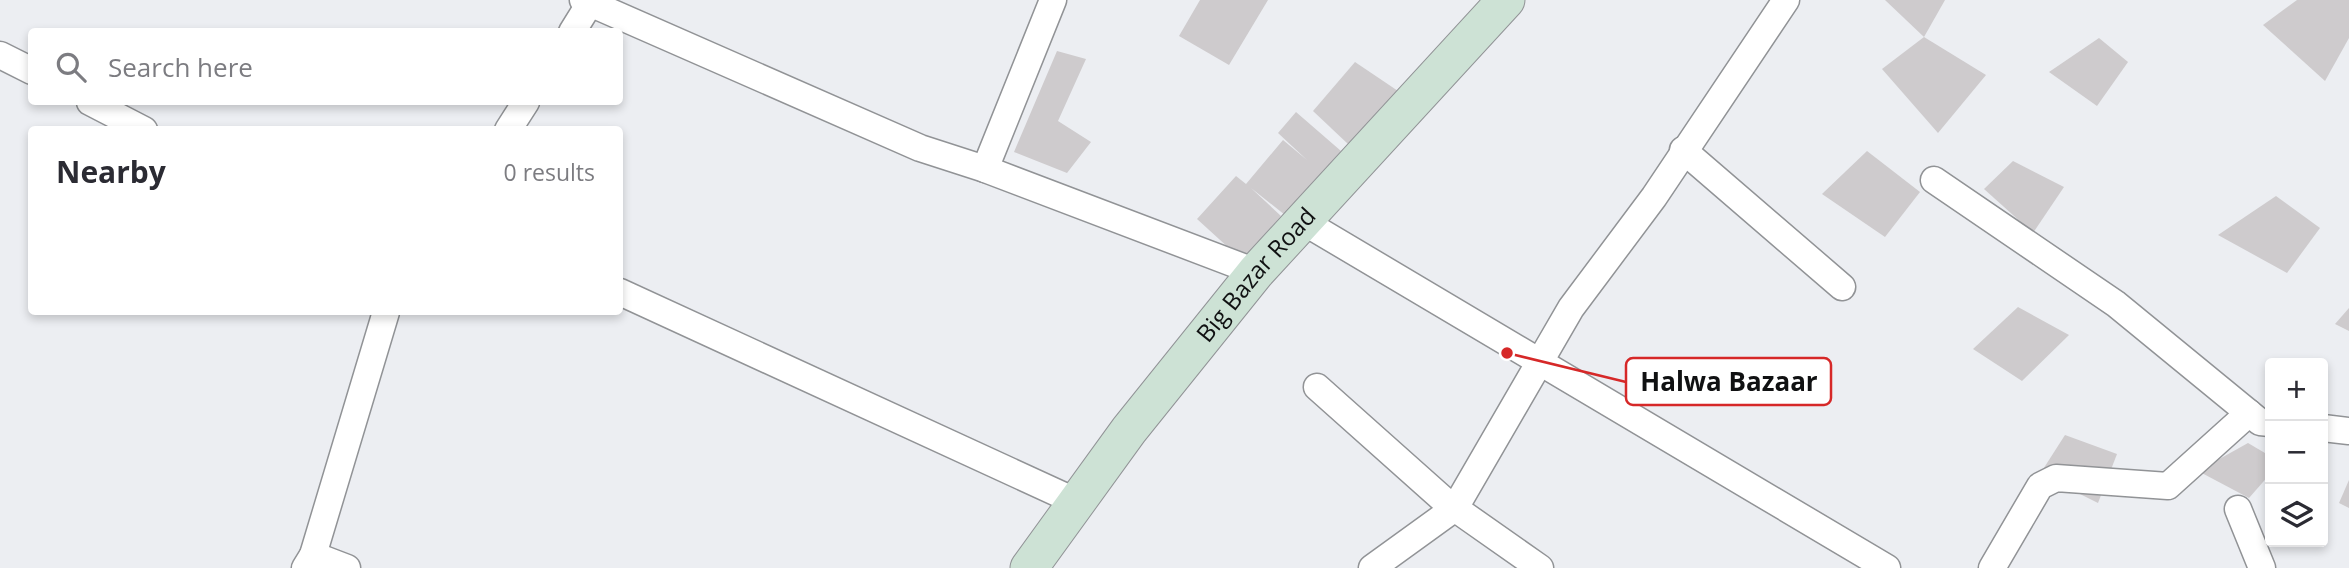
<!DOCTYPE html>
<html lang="en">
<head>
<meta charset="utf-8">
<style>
  :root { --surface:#fff; --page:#f2f2f3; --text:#2b2b33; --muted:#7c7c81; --line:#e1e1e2 }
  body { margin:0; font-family:"Open Sans",sans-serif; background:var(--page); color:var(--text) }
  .controls { position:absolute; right:21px; bottom:21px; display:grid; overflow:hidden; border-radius:7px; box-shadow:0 4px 10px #0003 }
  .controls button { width:63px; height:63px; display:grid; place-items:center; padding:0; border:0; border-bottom:2px solid var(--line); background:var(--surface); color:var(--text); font:35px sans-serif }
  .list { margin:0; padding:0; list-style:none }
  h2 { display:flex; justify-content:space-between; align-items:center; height:91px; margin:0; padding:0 28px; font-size:30px }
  h2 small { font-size:23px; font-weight:400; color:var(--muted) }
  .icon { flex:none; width:38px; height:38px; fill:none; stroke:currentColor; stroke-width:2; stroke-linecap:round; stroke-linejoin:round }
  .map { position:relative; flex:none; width:2349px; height:568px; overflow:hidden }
  .search { position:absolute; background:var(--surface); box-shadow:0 4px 10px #0003; left:28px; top:28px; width:595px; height:77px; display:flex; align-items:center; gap:18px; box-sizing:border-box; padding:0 24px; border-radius:7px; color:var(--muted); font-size:26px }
  .panel { position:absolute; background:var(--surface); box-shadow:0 4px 10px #0003; left:28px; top:126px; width:595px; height:189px; border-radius:7px }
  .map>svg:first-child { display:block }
  .building { fill:#cecbcd }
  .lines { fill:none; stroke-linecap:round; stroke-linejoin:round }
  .street-casing { stroke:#919396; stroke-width:29 }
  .secondary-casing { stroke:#919396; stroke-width:39 }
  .street { stroke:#fff; stroke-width:26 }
  .secondary { stroke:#cde2d5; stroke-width:37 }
  .labels { text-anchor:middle; stroke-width:6; stroke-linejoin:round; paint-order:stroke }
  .street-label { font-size:24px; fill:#101112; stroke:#fff }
  .leader { fill:none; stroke:#d62828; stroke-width:2.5 }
  .callout-dot { fill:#d62828; stroke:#fff; stroke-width:2.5 }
  .callout { fill:#fff; stroke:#d62828; stroke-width:2.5 }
  .callout-label { font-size:26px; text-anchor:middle; font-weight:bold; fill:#101112 }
</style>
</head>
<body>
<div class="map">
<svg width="2349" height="568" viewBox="0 0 2349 568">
  <rect width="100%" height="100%" fill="#eceef2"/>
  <g class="building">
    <path d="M 1200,0 L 1268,0 L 1229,65 L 1179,36 Z"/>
    <path d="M 1885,0 L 1945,0 L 1924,37 Z"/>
    <path d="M 2297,0 L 2349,0 L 2349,38 L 2325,81 L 2263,25 Z"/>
    <path d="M 1924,37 L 1986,75 L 1938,133 L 1882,69 Z"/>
    <path d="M 2099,38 L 2128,62 L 2097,106 L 2049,72 Z"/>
    <path d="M 1057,51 L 1086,59 L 1058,121 L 1091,142 L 1067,173 L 1014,152 Z"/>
    <path d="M 1355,62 L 1401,93 L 1348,144 L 1313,111 Z"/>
    <path d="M 1296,112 L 1341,151 L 1285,215 L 1251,188 L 1281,216 L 1242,260 L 1197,219 L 1236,176 L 1246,184 L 1283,140 L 1307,160 L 1278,133 Z"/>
    <path d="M 1867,151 L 1920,192 L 1885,237 L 1822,194 Z"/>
    <path d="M 2013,161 L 2064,187 L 2033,233 L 1984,189 Z"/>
    <path d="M 2276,196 L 2320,228 L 2287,273 L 2218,235 Z"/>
    <path d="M 2018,307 L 2069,335 L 2022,381 L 1973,349 Z"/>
    <path d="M 2349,308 L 2349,331 L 2335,324 Z"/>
    <path d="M 2065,435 L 2117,454 L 2098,503 L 2040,474 Z"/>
    <path d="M 2248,443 L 2270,456 L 2270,474 L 2249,498 L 2198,471 Z"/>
    <path d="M 2349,480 L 2349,508 L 2339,503 Z"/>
  </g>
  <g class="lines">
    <defs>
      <g id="street">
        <path d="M 583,0 L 920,148 L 985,169 L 1256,272"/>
        <path d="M 572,32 L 590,3"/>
        <path d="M 0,55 L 32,71"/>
        <path d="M 90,102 L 144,130"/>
        <path d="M 508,130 L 526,102"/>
        <path d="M 1683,150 L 1842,287"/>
        <path d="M 985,169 L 1053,0"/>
        <path d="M 1934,180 L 2116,304 L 2260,422 L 2270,423"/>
        <path d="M 1304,222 L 1887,568"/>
        <path d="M 620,292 L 1077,502"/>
        <path d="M 1317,387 L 1446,502 L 1540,568"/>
        <path d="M 2323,428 L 2349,431"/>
        <path d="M 2238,509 L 2262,568"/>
        <path d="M 313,555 L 347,568"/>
        <path d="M 305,568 L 313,555 L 386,312"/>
        <path d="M 1372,568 L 1455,508 L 1571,308 L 1654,197 L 1786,0"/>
        <path d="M 1992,568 L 2040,486 L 2056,478 L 2168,486 L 2249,413"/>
      </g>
      <g id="secondary">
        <path id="s1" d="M 1029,568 L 1129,430 L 1256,272 L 1506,0"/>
      </g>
    </defs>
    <use href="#street" class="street-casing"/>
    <use href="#secondary" class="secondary-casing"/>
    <use href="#street" class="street"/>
    <use href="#secondary" class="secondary"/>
  </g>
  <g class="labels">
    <g class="street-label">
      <text dy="8" stroke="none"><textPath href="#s1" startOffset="371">Big Bazar Road</textPath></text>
    </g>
  </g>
  <path class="leader" d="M1507 353L1626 382"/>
  <circle class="callout-dot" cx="1507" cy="353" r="7"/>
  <rect class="callout" x="1626" y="358" width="205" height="47" rx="7"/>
  <g class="callout-label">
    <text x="1729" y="391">Halwa Bazaar</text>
  </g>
</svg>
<div class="controls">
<button>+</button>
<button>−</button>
<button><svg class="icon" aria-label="layers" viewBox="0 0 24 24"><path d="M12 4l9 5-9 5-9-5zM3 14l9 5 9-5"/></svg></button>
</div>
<div class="search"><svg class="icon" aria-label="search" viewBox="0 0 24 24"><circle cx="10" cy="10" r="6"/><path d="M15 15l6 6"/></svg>Search here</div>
<section class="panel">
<h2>Nearby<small>0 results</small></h2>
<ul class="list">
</ul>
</section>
</div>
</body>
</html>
